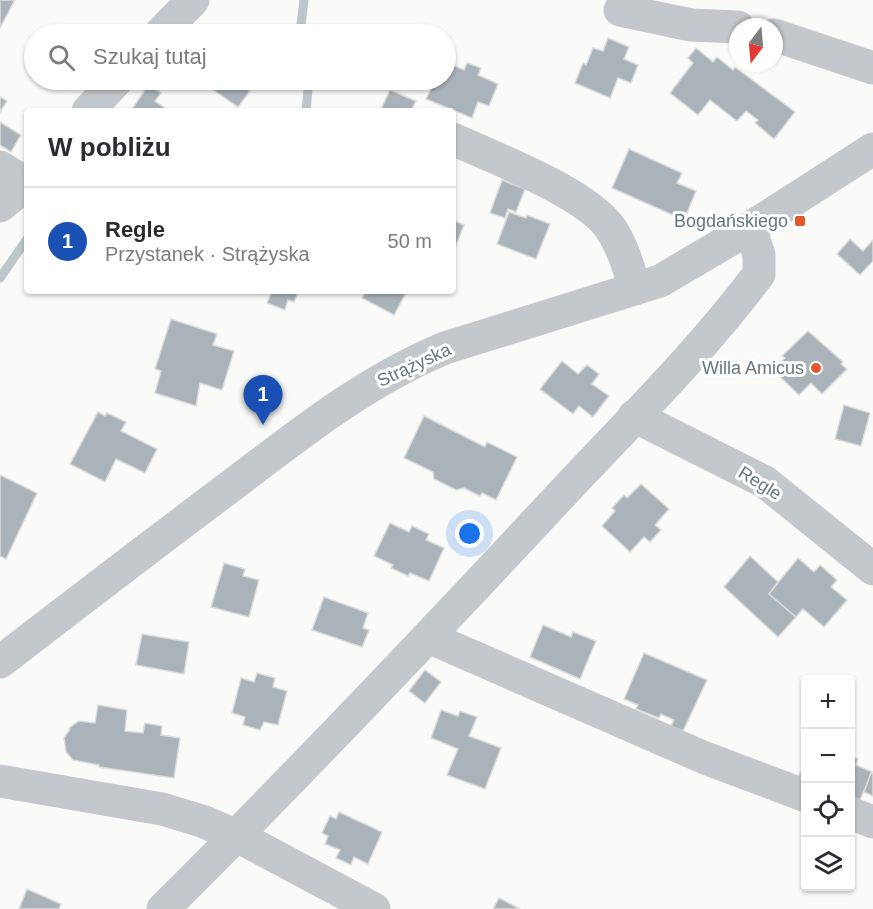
<!DOCTYPE html>
<html lang="pl">
<head>
<meta charset="utf-8">
<style>
  :root { --surface:#fff; --page:#f2f2f3; --text:#2b2b33; --muted:#7c7c81; --line:#e1e1e2; --accent:#0b8043 }
  body { margin:0; font-family:Helvetica,sans-serif; background:var(--page); color:var(--text) }
  .controls { position:absolute; right:18px; bottom:18px; display:grid; overflow:hidden; border-radius:6px; box-shadow:0 2px 4px #0004 }
  .controls button { width:54px; height:54px; display:grid; place-items:center; padding:0; border:0; border-bottom:2px solid var(--line); background:var(--surface); color:var(--text); font:30px sans-serif }
  .compass { position:absolute; left:729px; top:18px; width:54px; height:54px; border-radius:50%; background:var(--surface); box-shadow:0 2px 4px #0004; rotate:196deg }
  .you { position:absolute; left:470px; top:534px; width:21px; height:21px; margin:-15px; border:4px solid #fff; border-radius:50%; background:#1a73e8; box-shadow:0 0 0 9px #1a73e833 }
  .badge { display:grid; place-items:center; width:39px; height:39px; border-radius:50%; background:var(--accent); color:#fff; font-size:20px; font-weight:700 }
  .pin { position:absolute; translate:-50% -50px; filter:drop-shadow(0 2px 3px #0008) }
  .pin::after { content:''; position:absolute; top:32px; width:21px; height:18px; background:inherit; clip-path:polygon(0 0,100% 0,50% 100%) }
  .list { margin:0; padding:0; list-style:none }
  h2 { display:flex; justify-content:space-between; align-items:center; height:78px; margin:0; padding:0 24px; font-size:26px }
  h2 small { font-size:20px; font-weight:400; color:var(--muted) }
  .list li { display:grid; grid-template-columns:39px 1fr auto; gap:18px; align-items:center; box-sizing:border-box; height:108px; padding:0 24px; border-top:2px solid var(--line) }
  .list b { display:block; font-size:22px; white-space:nowrap }
  .list p { margin:0; font-size:20px; white-space:nowrap; color:var(--muted) }
  .list em { font-size:20px; font-style:normal; color:var(--muted) }
  .icon { flex:none; width:33px; height:33px; fill:none; stroke:currentColor; stroke-width:2; stroke-linecap:round; stroke-linejoin:round }
  .map { position:relative; flex:none; width:873px; height:909px; overflow:hidden }
  .search { position:absolute; background:var(--surface); box-shadow:0 2px 4px #0004; left:24px; top:24px; width:432px; height:66px; display:flex; align-items:center; gap:15px; box-sizing:border-box; padding:0 21px; border-radius:33px; color:var(--muted); font-size:22px }
  .panel { position:absolute; background:var(--surface); box-shadow:0 2px 4px #0004; left:24px; top:108px; width:432px; height:186px; border-radius:6px }
  .map>svg:first-child { display:block }
  .lines { fill:none; stroke-linecap:round; stroke-linejoin:round }
  .stream { stroke:#bbc7cb; stroke-width:9 }
  .building { fill:#aab3b9; stroke:#dcdcda; stroke-width:1.5 }
  .minor { stroke:#c3c8cc; stroke-width:33 }
  .poi-dot { fill:#e4572e; stroke:#fff; stroke-width:2 }
  .labels { text-anchor:middle; stroke-width:6; stroke-linejoin:round; paint-order:stroke }
  .poi-label { font-size:18px; fill:#657683; stroke:#fff; text-anchor:end }
  .street-label { font-size:18px; fill:#657683; stroke:#fff }
</style>
</head>
<body>
<div class="map">
<svg width="873" height="909" viewBox="0 0 873 909">
  <rect width="100%" height="100%" fill="#fafaf8"/>
  <g class="lines">
    <g class="stream">
      <path d="M 303,34 L 301,25 L 304,0"/>
      <path d="M 306,111 L 309,80"/>
      <path d="M 0,278 L 27,239"/>
    </g>
  </g>
  <g class="building">
    <path d="M 0,0 L 15,0 L 0,28 Z"/>
    <path d="M 608,38 L 629,47 L 624,59 L 638,65 L 631,83 L 618,78 L 610,98 L 575,83 L 583,63 L 586,65 L 593,48 L 603,51 Z"/>
    <path d="M 696,48 L 713,62 L 717,57 L 733,70 L 735,67 L 795,112 L 774,139 L 755,123 L 758,120 L 746,111 L 737,121 L 710,100 L 698,115 L 670,93 L 693,63 L 688,58 Z"/>
    <path d="M 446,62 L 464,70 L 467,63 L 481,68 L 478,75 L 498,84 L 489,106 L 478,102 L 472,118 L 426,99 L 435,80 L 446,80 Z"/>
    <path d="M 199,80 L 234,80 L 250,91 L 238,107 Z"/>
    <path d="M 149,84 L 161,93 L 155,101 L 169,111 L 135,111 L 132,109 Z"/>
    <path d="M 390,90 L 416,101 L 411,111 L 380,111 Z"/>
    <path d="M 0,97 L 7,101 L 0,112 Z"/>
    <path d="M 0,122 L 21,135 L 11,152 L 0,145 Z"/>
    <path d="M 629,149 L 682,173 L 677,183 L 696,191 L 684,220 L 612,188 Z"/>
    <path d="M 502,180 L 525,189 L 516,212 L 508,209 L 505,218 L 490,213 Z"/>
    <path d="M 509,212 L 526,218 L 527,215 L 550,224 L 536,259 L 497,244 Z"/>
    <path d="M 453,220 L 464,225 L 453,253 Z"/>
    <path d="M 850,239 L 863,251 L 873,240 L 873,261 L 860,275 L 837,254 Z"/>
    <path d="M 272,291 L 299,291 L 294,302 L 288,300 L 285,310 L 267,303 Z"/>
    <path d="M 366,291 L 407,291 L 394,315 L 362,298 Z"/>
    <path d="M 171,319 L 217,334 L 213,345 L 234,351 L 222,390 L 200,383 L 196,406 L 155,393 L 161,371 L 155,369 Z"/>
    <path d="M 808,331 L 843,362 L 841,364 L 847,369 L 822,394 L 811,383 L 799,395 L 773,370 L 785,358 L 782,356 Z"/>
    <path d="M 562,361 L 578,374 L 587,365 L 599,374 L 592,384 L 609,396 L 593,417 L 579,406 L 573,414 L 540,389 Z"/>
    <path d="M 844,405 L 870,413 L 861,446 L 835,439 Z"/>
    <path d="M 98,412 L 105,416 L 107,413 L 126,422 L 121,431 L 157,449 L 145,473 L 116,459 L 105,482 L 70,464 Z"/>
    <path d="M 424,416 L 485,447 L 487,442 L 517,457 L 496,500 L 482,493 L 480,496 L 464,488 L 456,490 L 434,479 L 433,472 L 404,458 Z"/>
    <path d="M 0,475 L 37,493 L 6,559 L 0,556 Z"/>
    <path d="M 641,484 L 669,509 L 655,525 L 661,530 L 650,542 L 644,537 L 630,552 L 602,526 L 615,511 L 612,508 L 624,495 L 627,498 Z"/>
    <path d="M 390,523 L 409,532 L 412,526 L 429,534 L 426,540 L 444,548 L 429,581 L 410,573 L 408,576 L 391,568 L 393,565 L 374,556 Z"/>
    <path d="M 750,556 L 778,582 L 769,594 L 796,617 L 778,637 L 724,587 Z"/>
    <path d="M 798,558 L 814,572 L 820,565 L 837,580 L 831,587 L 847,600 L 824,627 L 803,609 L 796,617 L 769,594 Z"/>
    <path d="M 224,563 L 245,569 L 243,576 L 259,580 L 249,617 L 211,607 Z"/>
    <path d="M 324,597 L 368,613 L 363,628 L 369,630 L 362,647 L 312,630 Z"/>
    <path d="M 543,625 L 571,637 L 573,632 L 596,641 L 580,679 L 530,657 Z"/>
    <path d="M 142,634 L 189,642 L 184,674 L 136,665 Z"/>
    <path d="M 644,653 L 707,680 L 683,731 L 671,726 L 674,720 L 661,714 L 659,718 L 636,709 L 638,705 L 624,699 Z"/>
    <path d="M 425,670 L 441,682 L 425,703 L 409,691 Z"/>
    <path d="M 257,673 L 275,678 L 273,687 L 287,691 L 278,725 L 264,722 L 260,730 L 243,725 L 245,717 L 232,713 L 241,678 L 254,682 Z"/>
    <path d="M 98,705 L 127,710 L 125,731 L 143,733 L 145,723 L 162,726 L 161,735 L 180,738 L 174,778 L 99,767 L 99,765 L 73,760 L 66,752 L 64,738 L 70,729 L 69,728 L 79,721 L 95,723 Z"/>
    <path d="M 441,710 L 458,716 L 460,711 L 477,717 L 469,736 L 501,748 L 485,789 L 447,775 L 458,749 L 431,738 Z"/>
    <path d="M 850,756 L 858,759 L 856,765 L 872,772 L 860,800 L 850,796 Z"/>
    <path d="M 806,759 L 806,778 L 799,776 Z"/>
    <path d="M 871,773 L 873,774 L 873,796 L 864,792 Z"/>
    <path d="M 339,812 L 382,832 L 368,864 L 354,857 L 351,865 L 336,858 L 340,850 L 325,844 L 328,836 L 322,833 L 330,816 L 336,819 Z"/>
    <path d="M 27,889 L 61,904 L 59,909 L 19,909 Z"/>
    <path d="M 499,898 L 520,909 L 493,909 Z"/>
  </g>
  <g class="lines">
    <g class="minor">
      <path d="M 620,10 L 691,25 L 738,27"/>
      <path d="M 160,34 L 193,0"/>
      <path d="M 774,35 L 873,68"/>
      <path d="M 88,111 L 117,80"/>
      <path d="M 453,139 C 494,158 587,193 611,229 C 623,247 629,269 635,289"/>
      <path d="M 0,167 L 27,184"/>
      <path d="M 0,206 L 27,184"/>
      <path d="M 634,416 L 765,482 L 873,569"/>
      <path d="M 428,637 L 705,758 L 806,796"/>
      <path d="M 0,662 C 78,602 156,542 235,483 C 302,432 366,381 445,348 L 660,281 L 750,228 L 873,149"/>
      <path d="M 0,781 L 162,809 L 202,821 L 237,836 L 374,909"/>
      <path d="M 850,813 L 873,822"/>
      <path d="M 163,909 C 294,779 421,645 547,510 C 619,432 696,358 759,274 L 759,255 L 750,228"/>
    </g>
  </g>
  <g class="poi-dot">
    <rect x="794" y="215" width="12" height="12" rx="3"/>
    <circle cx="816" cy="368" r="6"/>
  </g>
  <g class="labels">
    <g class="poi-label">
      <text x="788" y="227">Bogdańskiego</text>
      <text x="804" y="374">Willa Amicus</text>
    </g>
    <g class="street-label">
      <text transform="translate(414 365) rotate(-25)" y="6">Strążyska</text>
      <text transform="translate(760 483) rotate(32)" y="6">Regle</text>
    </g>
  </g>
</svg>
<div class="controls">
<button>+</button>
<button>−</button>
<button><svg class="icon" aria-label="locate" viewBox="0 0 24 24"><circle cx="12" cy="12" r="6"/><path d="M12 2v4M12 18v4M2 12h4M18 12h4"/></svg></button>
<button><svg class="icon" aria-label="layers" viewBox="0 0 24 24"><path d="M12 4l9 5-9 5-9-5zM3 14l9 5 9-5"/></svg></button>
</div>
<svg class="compass" viewBox="-18 -18 36 36"><path d="M0-13l5 13h-10z" fill="#e53935"/><path d="M0 13l5-13h-10z" fill="#7c7c81"/></svg>
<div class="you"></div>
<div class="pin badge" style="left:263px;top:425px;background:#1a4fb4">1</div>
<div class="search"><svg class="icon" aria-label="search" viewBox="0 0 24 24"><circle cx="10" cy="10" r="6"/><path d="M15 15l6 6"/></svg>Szukaj tutaj</div>
<section class="panel">
<h2>W pobliżu<small></small></h2>
<ul class="list">
<li><span class="badge" style="background:#1a4fb4">1</span><div><b>Regle</b><p>Przystanek · Strążyska</p></div><em>50 m</em></li>
</ul>
</section>
</div>
</body>
</html>
